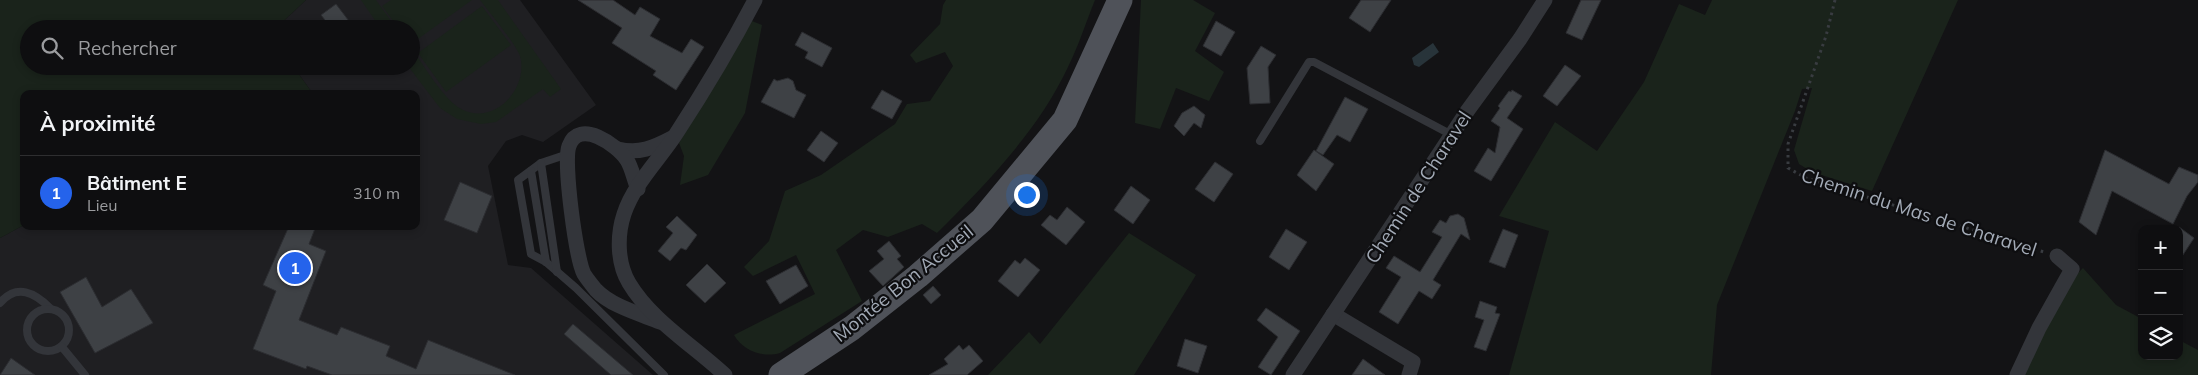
<!DOCTYPE html>
<html lang="fr">
<head>
<meta charset="utf-8">
<style>
  :root { --surface:#0e0e10; --page:#171719; --text:#f1f3f6; --muted:#9b9c9f; --line:#2e2e30; --accent:#2563eb }
  body { margin:0; font-family:Mulish,sans-serif; background:var(--page); color:var(--text) }
  .controls { position:absolute; right:15px; bottom:15px; display:grid; overflow:hidden; border-radius:10px; box-shadow:0 2px 8px #0003 }
  .controls button { width:45px; height:45px; display:grid; place-items:center; padding:0; border:0; border-bottom:1px solid var(--line); background:var(--surface); color:var(--text); font:25px sans-serif }
  .you { position:absolute; left:1026px; top:194px; width:18px; height:18px; margin:-12px; border:4px solid #fff; border-radius:50%; background:#1a73e8; box-shadow:0 0 0 8px #1a73e833 }
  .badge { display:grid; place-items:center; width:32px; height:32px; border-radius:50%; background:var(--accent); color:#fff; font-size:16px; font-weight:700 }
  .pin { position:absolute; translate:-50% -50%; border:2px solid #fff; box-shadow:0 1px 5px #0006 }
  .list { margin:0; padding:0; list-style:none }
  h2 { display:flex; justify-content:space-between; align-items:center; height:65px; margin:0; padding:0 20px; font-size:21px }
  h2 small { font-size:16px; font-weight:400; color:var(--muted) }
  .list li { display:grid; grid-template-columns:32px 1fr auto; gap:15px; align-items:center; box-sizing:border-box; height:75px; padding:0 20px; border-top:1px solid var(--line) }
  .list b { display:block; font-size:19px; white-space:nowrap }
  .list p { margin:0; font-size:16px; white-space:nowrap; color:var(--muted) }
  .list em { font-size:16px; font-style:normal; color:var(--muted) }
  .icon { flex:none; width:28px; height:28px; fill:none; stroke:currentColor; stroke-width:2; stroke-linecap:round; stroke-linejoin:round }
  .map { position:relative; flex:none; width:2198px; height:375px; overflow:hidden }
  .search { position:absolute; background:var(--surface); box-shadow:0 2px 8px #0003; left:20px; top:20px; width:400px; height:55px; display:flex; align-items:center; gap:12px; box-sizing:border-box; padding:0 18px; border-radius:28px; color:var(--muted); font-size:19px }
  .panel { position:absolute; background:var(--surface); box-shadow:0 2px 8px #0003; left:20px; top:90px; width:400px; height:140px; border-radius:10px }
  .map>svg:first-child { display:block }
  .built { fill:#1f1f22 }
  .green { fill:#1a231b }
  .water { fill:#28343a }
  .building { fill:#3e4145; stroke:#2c2d31 }
  .lines { fill:none; stroke-linecap:round; stroke-linejoin:round }
  .path { stroke:#393c41; stroke-width:3; stroke-dasharray:2.5 4; stroke-linecap:butt }
  .service { stroke:#33353a; stroke-width:8 }
  .minor { stroke:#33353a; stroke-width:15 }
  .primary { stroke:#4f5259; stroke-width:25 }
  .labels { text-anchor:middle; stroke-width:4.5; stroke-linejoin:round; paint-order:stroke }
  .street-label { font-size:19px; fill:#a3abb7; stroke:#0e0e10 }
</style>
</head>
<body>
<div class="map">
<svg width="2198" height="375" viewBox="0 0 2198 375">
  <rect width="100%" height="100%" fill="#131315"/>
  <path class="built" d="M 306,0 L 520,0 L 596,105 L 543,142 L 522,135 L 506,141 L 488,166 L 508,265 L 531,268 L 653,375 L 0,375 L 0,238 L 24,225 L 416,226 L 416,94 L 313,94 L 293,66 L 411,66 L 411,29 L 275,29 Z"/>
  <g class="green">
    <path d="M 0,0 L 306,0 L 275,29 L 29,29 L 29,66 L 293,66 L 313,94 L 24,94 L 24,225 L 0,238 Z"/>
    <path d="M 361,0 L 376,0 L 397,29 L 381,29 Z"/>
    <path d="M 391,0 L 472,0 L 411,44 L 411,29 L 399,29 L 382,6 Z"/>
    <path d="M 480,0 L 498,0 L 561,89 L 550,97 L 543,89 L 496,122 L 481,124 L 457,119 L 440,108 L 408,66 L 411,66 L 411,48 C 424,65 444,101 463,110 C 495,125 529,88 520,56 C 516,44 489,12 480,0 Z"/>
    <path d="M 946,0 L 1095,0 C 1086,22 1079,45 1068,67 C 1038,131 986,184 937,233 L 922,224 L 888,237 L 863,230 L 836,250 L 862,301 L 780,353 C 763,358 743,351 734,335 L 815,294 L 796,255 L 753,276 L 744,267 L 769,241 L 785,191 L 821,175 L 895,124 L 907,104 L 930,101 L 953,66 L 945,52 L 916,63 L 910,55 L 940,24 L 943,5 Z"/>
    <path d="M 1141,0 L 1193,0 L 1215,13 L 1195,51 L 1224,72 L 1209,101 L 1176,88 L 1160,129 L 1135,123 Z"/>
    <path d="M 1712,0 L 1958,0 L 1872,191 L 1812,172 L 1799,164 L 1794,150 L 1812,88 L 1802,89 L 1795,111 L 1717,305 L 1711,375 L 1509,375 L 1549,231 L 1499,216 L 1555,122 L 1597,151 L 1644,82 L 1679,4 L 1705,15 Z"/>
    <path d="M 482,6 L 511,45 L 446,92 L 418,53 Z"/>
    <path d="M 752,21 L 762,25 L 745,113 L 708,175 L 680,185 L 684,156 L 679,143 Z"/>
    <path d="M 1129,233 L 1196,275 L 1134,375 L 988,375 L 1029,332 L 1040,344 Z"/>
    <path d="M 2083,268 L 2116,305 L 2142,319 L 2142,356 L 2179,356 L 2179,340 L 2198,350 L 2198,375 L 2022,375 L 2070,281 Z"/>
  </g>
  <path class="water" d="M 1433,43 L 1439,52 L 1419,67 L 1414,65 L 1412,58 Z"/>
  <g class="building">
    <path d="M 578,0 L 613,0 L 635,15 L 640,7 L 660,19 L 650,36 L 682,53 L 691,39 L 704,47 L 676,90 L 653,75 L 656,71 L 612,43 L 622,28 Z"/>
    <path d="M 1361,0 L 1391,0 L 1370,32 L 1349,18 Z"/>
    <path d="M 1581,0 L 1601,0 L 1582,40 L 1566,33 Z"/>
    <path d="M 336,4 L 355,29 L 332,29 L 321,15 Z"/>
    <path d="M 1216,21 L 1235,32 L 1221,56 L 1203,46 Z"/>
    <path d="M 802,32 L 832,48 L 822,67 L 805,58 L 808,52 L 795,45 Z"/>
    <path d="M 1261,46 L 1276,55 L 1268,67 L 1270,103 L 1250,104 L 1247,68 Z"/>
    <path d="M 1565,65 L 1581,76 L 1557,106 L 1543,96 Z"/>
    <path d="M 788,78 L 793,81 L 796,90 L 806,95 L 794,118 L 761,102 L 774,79 L 777,81 Z"/>
    <path d="M 882,90 L 902,101 L 892,119 L 871,108 Z"/>
    <path d="M 1512,90 L 1522,96 L 1507,118 L 1523,129 L 1491,181 L 1474,171 L 1488,148 L 1495,153 L 1500,127 L 1491,121 L 1500,108 L 1498,106 L 1509,91 L 1511,92 Z"/>
    <path d="M 1345,97 L 1368,109 L 1350,142 L 1337,135 L 1323,155 L 1316,151 Z"/>
    <path d="M 1194,106 L 1205,115 L 1201,128 L 1194,123 L 1184,136 L 1174,126 L 1182,113 Z"/>
    <path d="M 821,131 L 838,143 L 824,162 L 807,150 Z"/>
    <path d="M 1314,150 L 1334,164 L 1316,191 L 1297,175 Z"/>
    <path d="M 2105,150 L 2169,184 L 2179,167 L 2198,175 L 2198,182 L 2187,196 L 2173,224 L 2112,191 L 2096,235 L 2079,222 Z"/>
    <path d="M 1215,162 L 1233,174 L 1214,202 L 1195,189 Z"/>
    <path d="M 460,182 L 492,196 L 477,233 L 444,220 Z"/>
    <path d="M 1131,186 L 1150,200 L 1133,224 L 1114,210 Z"/>
    <path d="M 1067,207 L 1085,222 L 1066,245 L 1041,225 L 1050,215 L 1057,220 Z"/>
    <path d="M 1458,214 L 1464,218 L 1470,240 L 1461,234 L 1433,280 L 1441,285 L 1432,299 L 1419,291 L 1398,324 L 1379,312 L 1401,277 L 1386,268 L 1394,256 L 1420,272 L 1442,237 L 1432,232 L 1440,220 L 1446,223 L 1450,216 Z"/>
    <path d="M 677,216 L 697,235 L 686,250 L 681,248 L 670,261 L 658,251 L 673,233 L 666,227 Z"/>
    <path d="M 289,226 L 316,226 L 309,244 L 326,251 L 299,320 L 337,335 L 341,327 L 390,346 L 386,356 L 416,369 L 428,340 L 515,375 L 332,375 L 307,366 L 306,369 L 253,349 L 276,291 L 263,285 Z"/>
    <path d="M 2179,227 L 2194,238 L 2179,261 Z"/>
    <path d="M 1286,229 L 1307,242 L 1289,270 L 1269,257 Z"/>
    <path d="M 1503,229 L 1518,235 L 1505,268 L 1489,262 Z"/>
    <path d="M 889,241 L 901,256 L 897,259 L 904,267 L 883,286 L 869,271 L 884,259 L 877,251 Z"/>
    <path d="M 1025,258 L 1040,270 L 1018,297 L 998,281 L 1015,260 L 1020,264 Z"/>
    <path d="M 707,264 L 726,283 L 705,303 L 686,285 Z"/>
    <path d="M 796,265 L 808,286 L 780,304 L 766,281 Z"/>
    <path d="M 86,277 L 102,307 L 131,289 L 153,323 L 95,353 L 60,292 Z"/>
    <path d="M 933,286 L 941,295 L 931,304 L 923,295 Z"/>
    <path d="M 1480,301 L 1497,307 L 1495,313 L 1500,314 L 1486,351 L 1474,347 L 1484,320 L 1475,317 Z"/>
    <path d="M 1266,308 L 1300,331 L 1271,375 L 1258,367 L 1278,337 L 1257,320 Z"/>
    <path d="M 573,324 L 633,375 L 611,375 L 564,334 Z"/>
    <path d="M 1185,339 L 1207,346 L 1198,373 L 1177,366 Z"/>
    <path d="M 959,345 L 963,350 L 969,345 L 983,361 L 967,375 L 929,375 L 948,364 L 944,359 Z"/>
    <path d="M 11,358 L 35,375 L 0,375 Z"/>
    <path d="M 1363,359 L 1385,375 L 1352,375 Z"/>
  </g>
  <g class="lines">
    <path class="path" d="M 1835,0 L 1826,36 L 1788,144 L 1788,168 L 1806,178 L 2044,252"/>
    <g class="service">
      <path d="M 1260,141 L 1309,62 L 1314,62 L 1452,135"/>
      <path d="M 568,154 L 541,163 L 518,180 L 531,254 L 546,262 L 576,288 L 664,375"/>
      <path d="M 541,163 L 557,272"/>
      <path d="M 531,171 L 546,262"/>
      <path d="M 0,303 C 17,283 35,293 50,308"/>
      <circle cx="48" cy="330" r="21"/>
      <path d="M 62,347 L 85,375"/>
    </g>
    <g class="minor">
      <path d="M 618,149 C 639,154 653,148 672,138"/>
      <path d="M 638,189 C 634,180 632,168 627,160 C 617,145 579,118 569,146 C 563,162 576,259 584,274 C 587,279 592,285 596,290 C 611,306 640,314 660,322"/>
      <path d="M 1333,314 L 1413,362 L 1409,375"/>
      <path d="M 725,375 C 694,346 651,320 629,283 C 617,263 617,235 624,214 C 634,184 659,160 676,134 C 704,91 731,46 755,0"/>
      <path d="M 1293,375 L 1468,110 L 1520,39 L 1545,0"/>
      <path d="M 2017,375 L 2039,328 L 2072,269 L 2057,256"/>
    </g>
    <path class="primary" d="M 781,375 L 852,328 L 918,276 L 982,220 L 1065,120 L 1120,0"/>
  </g>
  <g class="labels">
    <g class="street-label">
      <text transform="translate(1418 187) rotate(-57)" y="7">Chemin de Charavel</text>
      <text transform="translate(1919 212) rotate(18)" y="7">Chemin du Mas de Charavel</text>
      <text transform="translate(903 283) rotate(-39)" y="7">Montée Bon Accueil</text>
    </g>
  </g>
</svg>
<div class="controls">
<button>+</button>
<button>−</button>
<button><svg class="icon" aria-label="layers" viewBox="0 0 24 24"><path d="M12 4l9 5-9 5-9-5zM3 14l9 5 9-5"/></svg></button>
</div>
<div class="you"></div>
<div class="pin badge" style="left:295px;top:268px">1</div>
<div class="search"><svg class="icon" aria-label="search" viewBox="0 0 24 24"><circle cx="10" cy="10" r="6"/><path d="M15 15l6 6"/></svg>Rechercher</div>
<section class="panel">
<h2>À proximité<small></small></h2>
<ul class="list">
<li><span class="badge">1</span><div><b>Bâtiment E</b><p>Lieu</p></div><em>310 m</em></li>
</ul>
</section>
</div>
</body>
</html>
